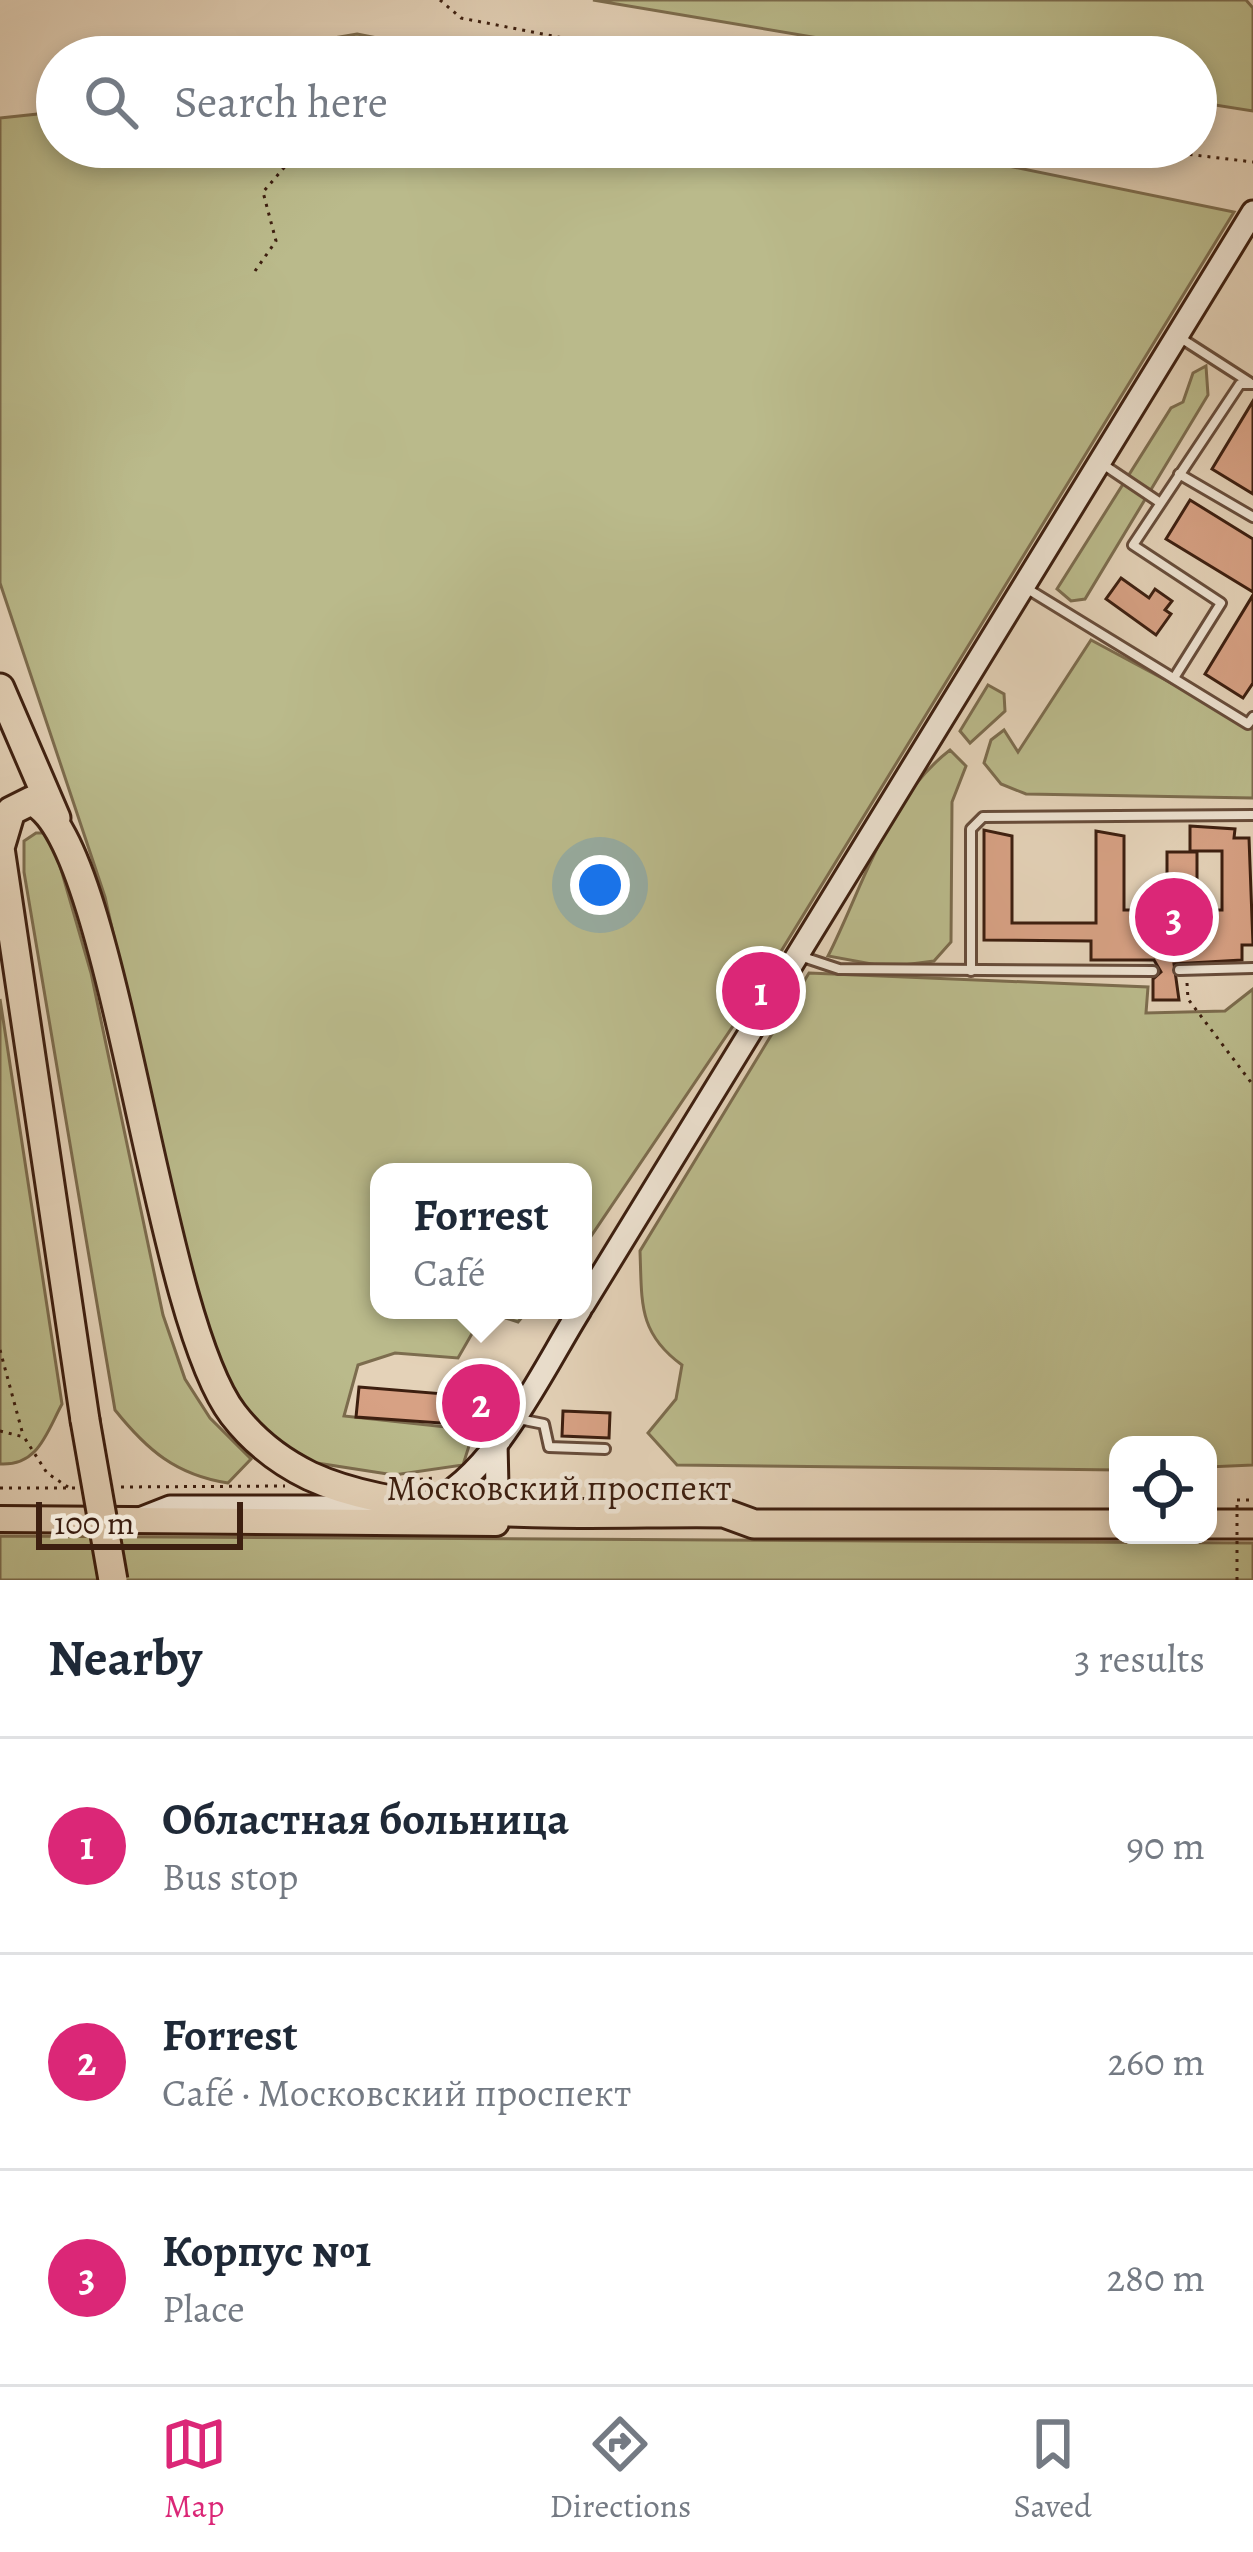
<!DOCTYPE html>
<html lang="en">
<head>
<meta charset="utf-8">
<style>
  :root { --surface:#fff; --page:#f6f6f7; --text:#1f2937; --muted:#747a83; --line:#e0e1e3; --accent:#db2777 }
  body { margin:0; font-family:Alegreya,serif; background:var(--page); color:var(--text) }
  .controls { position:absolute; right:36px; bottom:36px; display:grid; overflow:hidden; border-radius:24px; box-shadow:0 6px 18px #0003 }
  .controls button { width:108px; height:108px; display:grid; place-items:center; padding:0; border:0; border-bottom:3px solid var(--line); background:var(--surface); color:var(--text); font:60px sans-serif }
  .scale { position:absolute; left:36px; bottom:30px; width:207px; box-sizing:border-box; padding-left:12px; border:6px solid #3d1f10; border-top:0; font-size:33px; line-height:42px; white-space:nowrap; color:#3d1f10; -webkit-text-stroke:9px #ede2d1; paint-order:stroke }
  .you { position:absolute; left:600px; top:885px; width:42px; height:42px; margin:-30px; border:9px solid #fff; border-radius:50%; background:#1a73e8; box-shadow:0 0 0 18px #1a73e833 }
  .badge { display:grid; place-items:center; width:78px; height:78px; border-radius:50%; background:var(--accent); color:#fff; font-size:39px; font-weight:700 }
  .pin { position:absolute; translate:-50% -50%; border:6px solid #fff; box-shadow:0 3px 12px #0006 }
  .popup { position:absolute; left:370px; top:1163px; width:222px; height:156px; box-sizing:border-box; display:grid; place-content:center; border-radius:24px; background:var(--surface); filter:drop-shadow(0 3px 9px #0005); font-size:39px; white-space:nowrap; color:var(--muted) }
  .popup b { font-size:45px; color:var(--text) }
  .popup::after { content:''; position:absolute; left:50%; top:100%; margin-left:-24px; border:24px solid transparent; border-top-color:var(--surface) }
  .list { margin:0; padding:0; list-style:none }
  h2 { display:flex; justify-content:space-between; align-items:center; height:156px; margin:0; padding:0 48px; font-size:51px }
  h2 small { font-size:39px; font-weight:400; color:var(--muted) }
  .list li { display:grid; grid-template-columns:78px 1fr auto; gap:36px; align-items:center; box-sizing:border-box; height:216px; padding:0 48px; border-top:3px solid var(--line) }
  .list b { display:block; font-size:45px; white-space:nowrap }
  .list p { margin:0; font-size:39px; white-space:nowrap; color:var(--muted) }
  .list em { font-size:39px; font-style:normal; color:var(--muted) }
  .icon { flex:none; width:66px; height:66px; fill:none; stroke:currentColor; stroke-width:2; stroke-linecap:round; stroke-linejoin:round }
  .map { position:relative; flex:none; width:1253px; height:1580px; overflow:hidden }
  .search { position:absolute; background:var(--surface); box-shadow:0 6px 18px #0003; left:36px; right:36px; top:36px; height:132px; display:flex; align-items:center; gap:30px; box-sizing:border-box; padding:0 42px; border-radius:66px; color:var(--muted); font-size:45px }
  .sheet { height:804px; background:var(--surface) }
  nav { display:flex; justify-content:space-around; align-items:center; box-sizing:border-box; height:168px; border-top:3px solid var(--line); background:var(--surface); font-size:33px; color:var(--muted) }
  nav a { display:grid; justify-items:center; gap:6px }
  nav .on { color:var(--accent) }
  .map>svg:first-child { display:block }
  .green { fill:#baba8b; stroke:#7c6c4e; stroke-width:3 }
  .building { fill:#d7a184; stroke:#3d1f10; stroke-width:3 }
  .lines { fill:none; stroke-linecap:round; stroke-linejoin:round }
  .lane-casing { stroke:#674c3a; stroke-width:14 }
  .secondary-casing { stroke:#3d1f10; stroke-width:27 }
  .primary-casing { stroke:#3d1f10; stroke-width:30 }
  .highway-casing { stroke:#3d1f10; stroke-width:33 }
  .path { stroke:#3d1f10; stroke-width:3; stroke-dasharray:3 6; stroke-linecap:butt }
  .lane { stroke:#ede2d1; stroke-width:8 }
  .secondary { stroke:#ede2d1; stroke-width:21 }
  .primary { stroke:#e4d2b8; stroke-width:24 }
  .highway { stroke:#e4d2b8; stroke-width:27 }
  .highway-bridge-casing { stroke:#3d1f10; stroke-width:33; stroke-linecap:butt }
  .path-bridge { stroke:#3d1f10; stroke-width:3; stroke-dasharray:3 6; stroke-linecap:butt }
  .highway-bridge { stroke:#e4d2b8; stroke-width:27 }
  .labels { text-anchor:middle; stroke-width:9; stroke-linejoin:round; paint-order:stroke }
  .street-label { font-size:36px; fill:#3d1f10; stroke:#ede2d1 }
</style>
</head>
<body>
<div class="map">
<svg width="1253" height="1580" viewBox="0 0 1253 1580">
  <rect width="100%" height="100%" fill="#e4d2b8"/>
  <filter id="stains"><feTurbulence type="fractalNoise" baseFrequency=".00167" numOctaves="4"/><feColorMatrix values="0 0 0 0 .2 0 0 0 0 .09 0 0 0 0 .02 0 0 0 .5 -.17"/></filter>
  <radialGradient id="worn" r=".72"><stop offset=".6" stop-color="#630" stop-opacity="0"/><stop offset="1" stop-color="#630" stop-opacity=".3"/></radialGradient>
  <g class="green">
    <path d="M 593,0 L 1246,0 L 1253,8 L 1253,111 L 1196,102 L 1196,57 L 931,57 Z"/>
    <path d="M 357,34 L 473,57 L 238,57 L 245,53 Z"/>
    <path d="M 57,112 L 57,147 L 916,147 L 1234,212 L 758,989 L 583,1248 L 583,1172 L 379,1172 L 379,1310 L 528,1310 L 518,1322 L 485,1311 L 458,1358 L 395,1353 L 358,1365 L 344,1416 L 474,1430 L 463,1465 L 394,1475 L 304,1461 L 251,1418 L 222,1373 L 192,1284 L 105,897 L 0,583 L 0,118 Z"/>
    <path d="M 1206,366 L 1208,395 L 1085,599 L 1071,601 L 1057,589 L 1171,408 L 1183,402 L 1193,373 Z"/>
    <path d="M 1091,640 L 1253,727 L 1253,798 L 1026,794 L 1001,784 L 984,763 L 991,740 L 1004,730 L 1018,752 Z"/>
    <path d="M 988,685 L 1004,694 L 1005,711 L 970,743 L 960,731 Z"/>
    <path d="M 950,750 L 966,766 L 952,802 L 951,942 L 934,961 L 888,967 L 828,956 C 863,887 887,798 950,750 Z"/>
    <path d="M 36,833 L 47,833 L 54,845 L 91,973 L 163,1315 L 185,1379 L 210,1418 L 251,1459 L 228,1483 C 176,1475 147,1450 115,1410 L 24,872 L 24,841 Z"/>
    <path d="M 809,973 L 1148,987 L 1146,1013 L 1225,1011 L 1253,989 L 1253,1465 L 1208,1467 L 1208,1445 L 1118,1445 L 1118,1470 L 677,1465 L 648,1433 L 676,1399 L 682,1365 C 638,1333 642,1303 640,1251 Z"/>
    <path d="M 0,999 L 62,1404 C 46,1434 38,1466 0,1464 Z"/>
    <path d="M 0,1536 L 1253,1543 L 1253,1580 L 0,1580 Z"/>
  </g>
  <g class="building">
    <path d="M 1253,401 L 1253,494 L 1212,469 Z"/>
    <path d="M 1190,500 L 1253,539 L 1253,592 L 1166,539 Z"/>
    <path d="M 1121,578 L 1149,598 L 1155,589 L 1172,601 L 1165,610 L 1171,614 L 1156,635 L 1106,599 Z"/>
    <path d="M 1253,595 L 1253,683 L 1243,698 L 1205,674 Z"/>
    <path d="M 1190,826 L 1235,829 L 1234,838 L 1249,838 L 1253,945 L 1242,945 L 1242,960 L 1174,964 L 1179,1000 L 1153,1000 L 1153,979 L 1161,972 L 1154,960 L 1091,960 L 1091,941 L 984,940 L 984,830 L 1012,836 L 1012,923 L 1096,923 L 1096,831 L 1124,836 L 1124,910 L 1222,910 L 1222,851 L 1190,851 Z"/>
    <rect x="1167" y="852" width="30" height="32"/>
    <path d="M 359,1387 L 457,1395 L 455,1424 L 356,1417 Z"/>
    <path d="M 563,1411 L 610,1413 L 609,1438 L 562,1436 Z"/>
  </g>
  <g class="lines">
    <defs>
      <g id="lane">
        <path d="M 1179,337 L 1249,382"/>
        <path d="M 1101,463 L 1159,502"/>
        <path d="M 1179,474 L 1253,517"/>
        <path d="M 1026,588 L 1248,724 L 1253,717"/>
        <path d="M 1174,678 L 1221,603 L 1133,545 L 1240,384 L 1253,384"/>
        <path d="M 803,957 L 839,969 L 1153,971"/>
        <path d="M 1179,970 L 1253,968"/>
        <path d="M 971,971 L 971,829 L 983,817 L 1253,815"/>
        <path d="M 519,1419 L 544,1424 L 549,1447 L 605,1449"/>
      </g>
      <g id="secondary">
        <path d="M 583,1305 L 1253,212"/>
        <path d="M 496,1443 L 497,1487 L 519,1509"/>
        <path d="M 427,1504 C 493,1478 543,1369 580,1310"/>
        <path d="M 142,1518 L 170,1507 L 390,1507"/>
      </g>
      <path id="primary" d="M 0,1519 L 496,1523"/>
      <g id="highway">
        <path d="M 0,688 L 56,818"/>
        <path d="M 85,1420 L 0,848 L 11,811 L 31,801 C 115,836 154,1310 233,1414 C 253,1440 281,1462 310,1476 C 416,1525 605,1511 724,1513 L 754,1524 L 1118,1524"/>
        <path d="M 1208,1524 L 1253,1524"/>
      </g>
    </defs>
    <use href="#lane" class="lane-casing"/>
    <use href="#secondary" class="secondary-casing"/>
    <use href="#primary" class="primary-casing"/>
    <use href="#highway" class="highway-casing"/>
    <g class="path">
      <path d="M 440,0 L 461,18 L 660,57"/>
      <path d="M 416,57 L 428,42"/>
      <path d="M 1127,147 L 1253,162"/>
      <path d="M 255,271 L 276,241 L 263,192 L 302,147"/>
      <path d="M 1187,983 L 1188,999 L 1253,1085"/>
      <path d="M 0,1350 L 23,1435"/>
      <path d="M 0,1431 L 24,1437 L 47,1473 L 68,1487"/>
      <path d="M 473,1445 L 479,1424"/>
      <path d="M 402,1481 L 434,1478"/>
      <path d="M 121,1487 L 285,1486"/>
      <path d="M 0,1488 L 75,1488"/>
      <path d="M 1237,1500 L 1253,1500"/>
    </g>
    <use href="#lane" class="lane"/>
    <use href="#secondary" class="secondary"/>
    <use href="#primary" class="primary"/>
    <use href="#highway" class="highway"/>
    <defs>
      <path id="highway-bridge" d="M 85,1420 L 113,1580"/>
    </defs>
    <use href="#highway-bridge" class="highway-bridge-casing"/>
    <path class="path-bridge" d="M 1237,1580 L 1237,1500"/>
    <use href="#highway-bridge" class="highway-bridge"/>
  </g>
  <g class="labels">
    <g class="street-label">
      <text x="559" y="1500">Московский проспект</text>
    </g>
  </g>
  <rect width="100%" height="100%" filter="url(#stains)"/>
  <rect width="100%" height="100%" fill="url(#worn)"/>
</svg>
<div class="controls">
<button><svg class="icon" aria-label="locate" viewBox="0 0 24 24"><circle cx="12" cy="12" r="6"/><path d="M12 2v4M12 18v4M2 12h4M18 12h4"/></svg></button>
</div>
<div class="scale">100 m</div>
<div class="you"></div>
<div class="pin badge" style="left:761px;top:991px">1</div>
<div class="pin badge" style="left:481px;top:1403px">2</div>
<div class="popup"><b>Forrest</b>Café</div>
<div class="pin badge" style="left:1174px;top:917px">3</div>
<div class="search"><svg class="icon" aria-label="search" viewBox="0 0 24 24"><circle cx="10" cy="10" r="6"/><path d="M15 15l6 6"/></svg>Search here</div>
</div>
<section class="sheet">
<h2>Nearby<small>3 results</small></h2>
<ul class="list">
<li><span class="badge">1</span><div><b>Областная больница</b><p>Bus stop</p></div><em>90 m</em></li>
<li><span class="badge">2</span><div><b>Forrest</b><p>Café · Московский проспект</p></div><em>260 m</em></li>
<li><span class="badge">3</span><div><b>Корпус №1</b><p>Place</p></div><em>280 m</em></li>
</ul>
</section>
<nav>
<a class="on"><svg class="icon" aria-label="map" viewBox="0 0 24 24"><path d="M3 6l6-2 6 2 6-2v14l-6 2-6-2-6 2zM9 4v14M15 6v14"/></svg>Map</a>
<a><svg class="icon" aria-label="directions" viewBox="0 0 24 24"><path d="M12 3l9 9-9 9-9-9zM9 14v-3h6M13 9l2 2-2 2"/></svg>Directions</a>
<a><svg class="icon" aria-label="saved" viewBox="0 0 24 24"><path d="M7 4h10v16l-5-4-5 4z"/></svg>Saved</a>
</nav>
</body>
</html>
